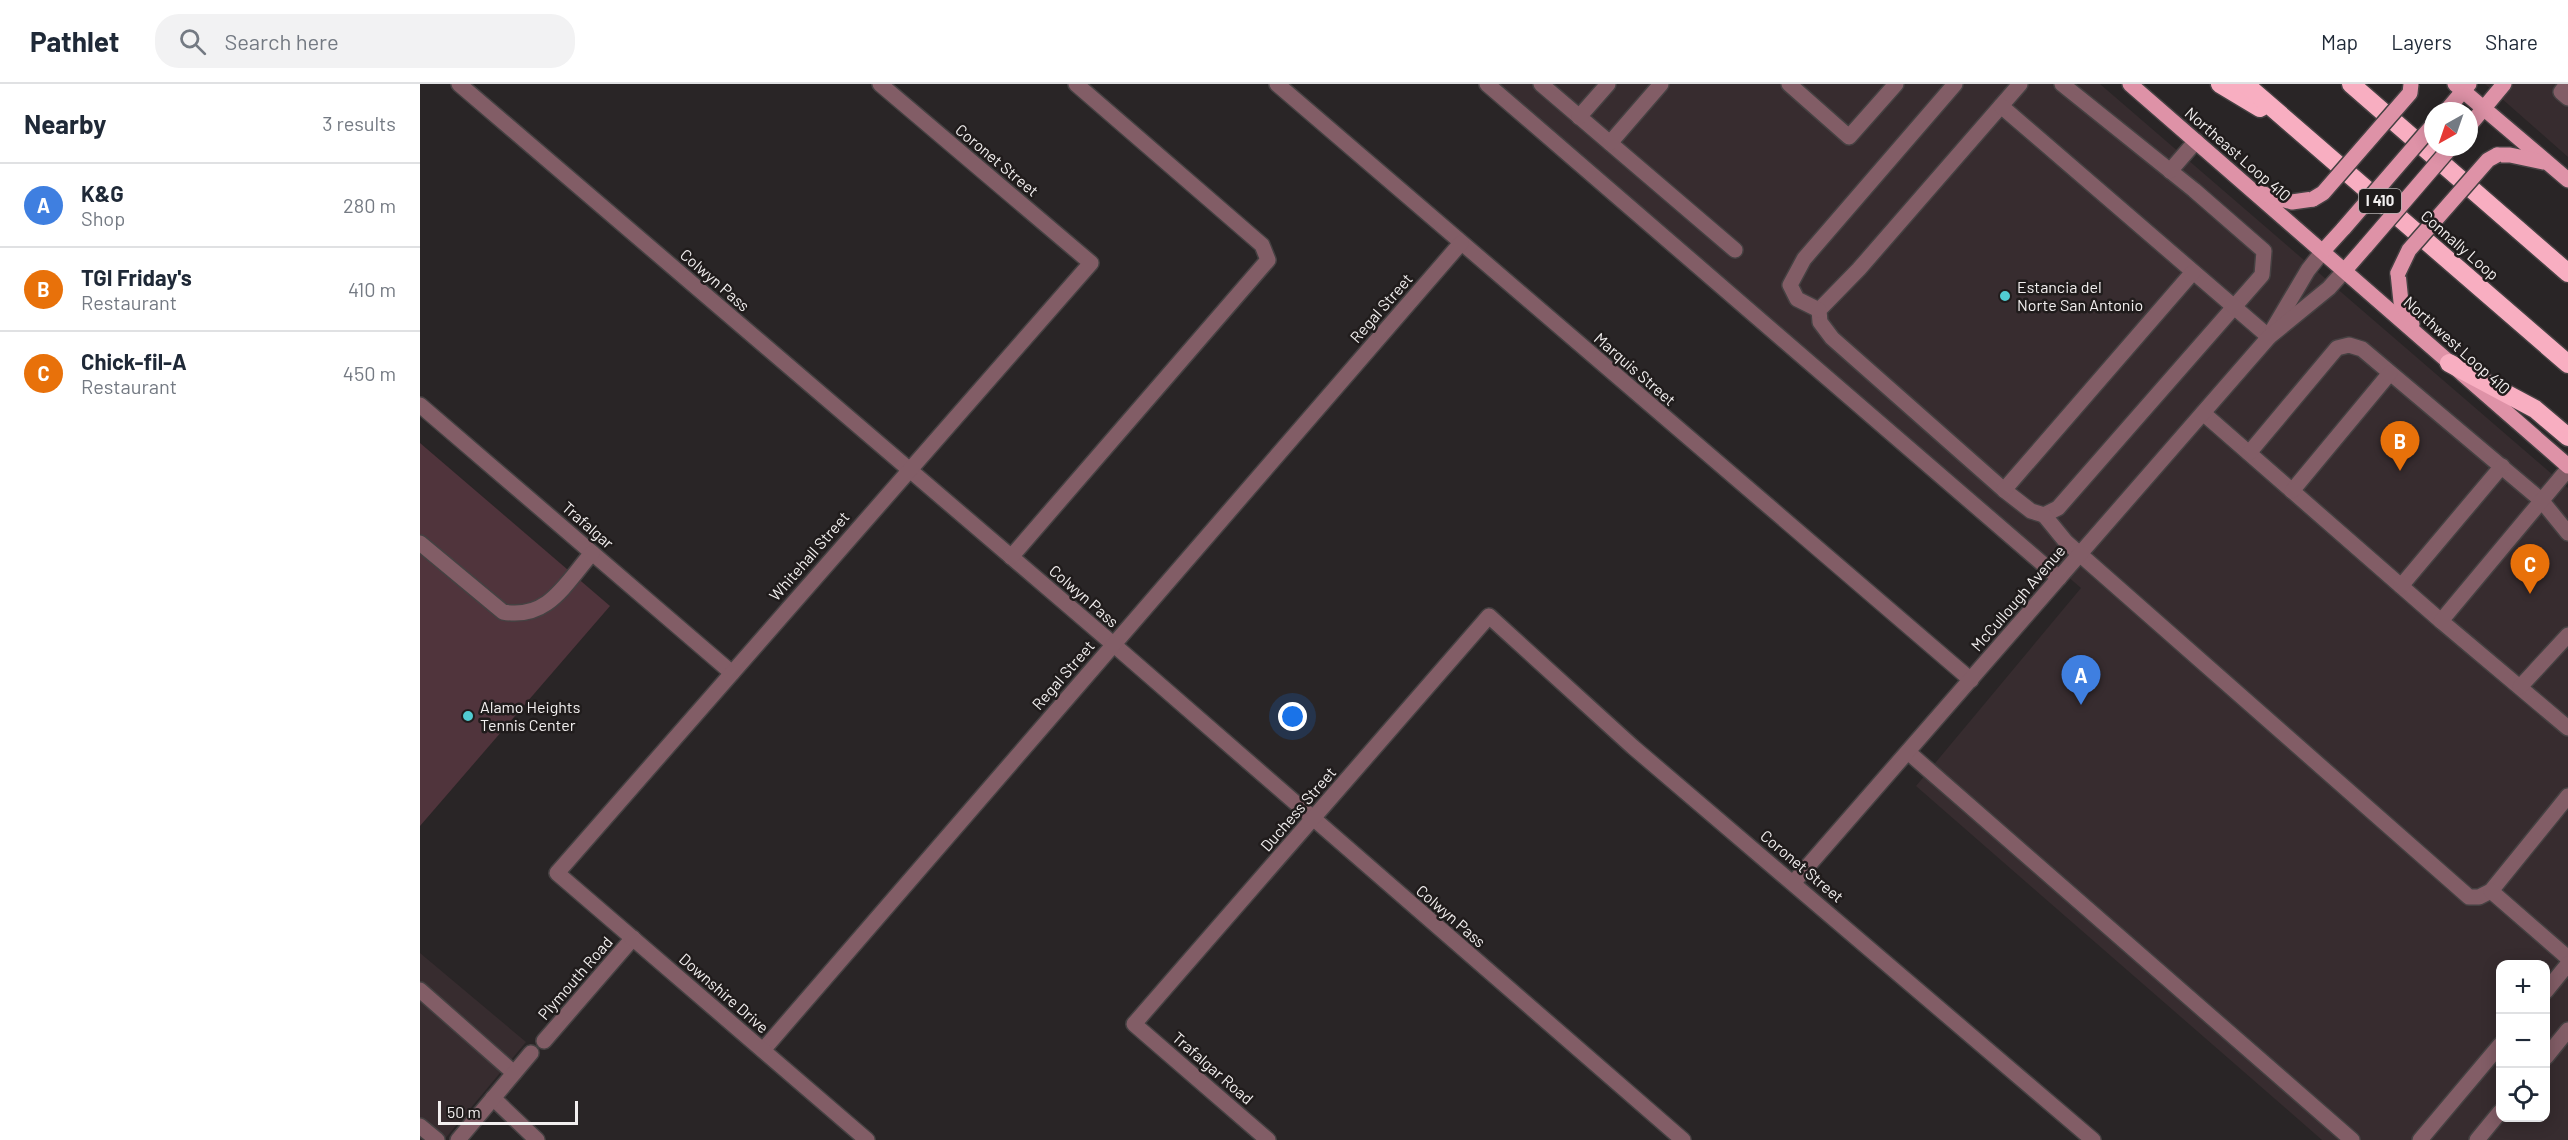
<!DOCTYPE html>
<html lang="en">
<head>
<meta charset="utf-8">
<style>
  :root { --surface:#fff; --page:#f2f2f3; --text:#1f2937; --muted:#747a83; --line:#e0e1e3; --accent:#7c3aed }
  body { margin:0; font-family:Barlow,sans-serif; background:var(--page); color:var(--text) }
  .controls { position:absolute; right:18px; bottom:18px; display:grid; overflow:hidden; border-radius:12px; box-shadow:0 3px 15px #0003 }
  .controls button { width:54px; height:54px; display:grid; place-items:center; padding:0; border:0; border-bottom:2px solid var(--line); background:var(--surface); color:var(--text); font:30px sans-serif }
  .compass { position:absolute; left:2004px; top:18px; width:54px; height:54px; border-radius:50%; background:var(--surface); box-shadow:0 3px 15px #0003; rotate:220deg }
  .scale { position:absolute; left:18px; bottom:15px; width:140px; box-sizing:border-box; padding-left:6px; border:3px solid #f2efef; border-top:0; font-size:16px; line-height:21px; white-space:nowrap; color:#f2efef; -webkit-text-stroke:4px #201c1c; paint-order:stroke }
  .you { position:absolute; left:873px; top:633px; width:21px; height:21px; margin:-15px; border:4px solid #fff; border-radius:50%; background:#1a73e8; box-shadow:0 0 0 9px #1a73e833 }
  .badge { display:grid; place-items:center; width:39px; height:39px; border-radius:50%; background:var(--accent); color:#fff; font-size:20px; font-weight:700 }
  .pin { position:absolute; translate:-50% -50px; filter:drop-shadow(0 2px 3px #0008) }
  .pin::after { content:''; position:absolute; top:32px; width:21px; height:18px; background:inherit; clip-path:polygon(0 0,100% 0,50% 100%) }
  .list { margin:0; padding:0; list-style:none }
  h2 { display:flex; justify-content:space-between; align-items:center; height:78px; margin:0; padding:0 24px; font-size:26px }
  h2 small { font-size:20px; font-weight:400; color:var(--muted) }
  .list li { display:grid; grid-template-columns:39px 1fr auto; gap:18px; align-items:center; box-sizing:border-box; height:84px; padding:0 24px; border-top:2px solid var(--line) }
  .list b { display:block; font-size:22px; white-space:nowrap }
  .list p { margin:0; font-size:20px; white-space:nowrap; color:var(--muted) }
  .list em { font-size:20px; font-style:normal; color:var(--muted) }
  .icon { flex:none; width:33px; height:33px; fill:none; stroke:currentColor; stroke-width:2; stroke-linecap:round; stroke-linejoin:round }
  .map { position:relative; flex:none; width:2148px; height:1056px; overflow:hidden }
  header { display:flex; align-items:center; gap:36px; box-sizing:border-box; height:84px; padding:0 30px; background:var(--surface); border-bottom:2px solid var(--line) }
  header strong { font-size:28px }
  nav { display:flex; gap:33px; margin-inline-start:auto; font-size:21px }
  .search { width:420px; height:54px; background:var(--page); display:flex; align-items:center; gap:15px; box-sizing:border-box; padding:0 21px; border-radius:24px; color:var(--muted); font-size:22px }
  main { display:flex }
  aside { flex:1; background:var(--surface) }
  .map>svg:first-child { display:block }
  .built { fill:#372c2f; fill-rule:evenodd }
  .park { fill:#50343c }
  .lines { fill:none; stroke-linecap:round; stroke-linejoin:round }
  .minor-casing { stroke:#454142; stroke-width:18 }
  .major-casing { stroke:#454142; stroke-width:18 }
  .highway-casing { stroke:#454142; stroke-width:21 }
  .minor { stroke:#825d66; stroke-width:15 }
  .major { stroke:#de92a7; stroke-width:15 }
  .highway { stroke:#f8aec1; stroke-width:18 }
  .major-bridge-casing { stroke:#454142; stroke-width:18; stroke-linecap:butt }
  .major-bridge { stroke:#de92a7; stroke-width:15 }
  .poi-dot { fill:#51ccd2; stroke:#201c1c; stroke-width:2 }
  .labels { text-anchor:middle; stroke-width:5; stroke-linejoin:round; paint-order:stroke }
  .shield { fill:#201c1c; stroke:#b3b0b0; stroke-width:1.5 }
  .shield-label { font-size:15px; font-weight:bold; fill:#f2efef }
  .street-label { font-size:16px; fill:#f2efef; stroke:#201c1c }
  .poi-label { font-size:16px; fill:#f2efef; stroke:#201c1c; text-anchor:start }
</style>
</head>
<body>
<header>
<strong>Pathlet</strong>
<div class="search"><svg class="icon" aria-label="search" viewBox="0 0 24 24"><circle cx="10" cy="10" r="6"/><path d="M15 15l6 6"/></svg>Search here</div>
<nav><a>Map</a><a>Layers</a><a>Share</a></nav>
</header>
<main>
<aside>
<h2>Nearby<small>3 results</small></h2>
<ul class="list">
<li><span class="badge" style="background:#3f7fe0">A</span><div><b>K&amp;G</b><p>Shop</p></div><em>280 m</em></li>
<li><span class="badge" style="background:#e8710a">B</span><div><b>TGI Friday's</b><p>Restaurant</p></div><em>410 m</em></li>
<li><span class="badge" style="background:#e8710a">C</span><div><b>Chick-fil-A</b><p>Restaurant</p></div><em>450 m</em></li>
</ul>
</aside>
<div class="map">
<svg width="2148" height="1056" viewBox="0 0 2148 1056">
  <rect width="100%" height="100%" fill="#292526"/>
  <g class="built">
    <path d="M 1078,0 L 1680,0 L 2148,404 L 2148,1056 L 1902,1056 L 1496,702 L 1661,504 ZM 2080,880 L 2126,880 L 2126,1034 L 2080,1034 Z"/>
    <path d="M 2065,0 L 2148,0 L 2148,73 L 2081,14 Z"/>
    <path d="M 0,869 L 106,958 L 24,1056 L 0,1056 Z"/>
  </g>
  <path class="park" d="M 0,359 L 190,522 L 0,742 Z"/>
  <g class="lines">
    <defs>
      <g id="minor">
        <path d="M 39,0 L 693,560 L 1263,1056"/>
        <path d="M 857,0 L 1551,596"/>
        <path d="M 1067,0 L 1639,494"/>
        <path d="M 1121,0 L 1315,166"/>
        <path d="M 1369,0 L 1429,53 L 1476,0"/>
        <path d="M 1600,0 L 1439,185 L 1399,226 L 1400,238 L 1412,254 L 1584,406 L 1611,427 L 1624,431 L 1638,424 L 1842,191 L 1844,167 L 1774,106 L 1642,0"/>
        <path d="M 2147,0 L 2141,8 L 2148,14"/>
        <path d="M 1581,22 L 1849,253"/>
        <path d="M 1159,33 L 1188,0"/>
        <path d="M 1190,59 L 1241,0"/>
        <path d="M 1750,87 L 1776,57"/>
        <path d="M 1399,226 L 1377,215 L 1370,201 L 1384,175 L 1535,0"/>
        <path d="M 1853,245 L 1888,186 L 1903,167"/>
        <path d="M 0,321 L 312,589"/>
        <path d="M 1783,329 L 2021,537"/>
        <path d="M 1829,369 L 1917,264 L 1929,261 L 1942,265 L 2121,416 L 2148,449"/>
        <path d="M 2148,385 L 2021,537 L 2148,644"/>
        <path d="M 1584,406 L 1773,188"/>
        <path d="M 1872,407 L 1970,289"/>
        <path d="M 1624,431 L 1646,458 L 2049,813 L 2059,813 L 2071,807 L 2148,712"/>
        <path d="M 0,459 L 83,528 C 128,536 145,500 172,469"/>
        <path d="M 591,473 L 848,176 L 842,161 L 656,0"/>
        <path d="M 1981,502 L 2082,382"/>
        <path d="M 2100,603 L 2148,551"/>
        <path d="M 1488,668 L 1932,1056"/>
        <path d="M 1374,798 L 1849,253 L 1909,204 L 1925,186"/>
        <path d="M 2071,807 L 2148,874"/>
        <path d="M 0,906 L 94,989"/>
        <path d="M 2126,907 L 2148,880"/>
        <path d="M 124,957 L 213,854"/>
        <path d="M 343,966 L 1041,159"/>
        <path d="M 2126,973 L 2148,946"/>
        <path d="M 73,1014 L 117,1056"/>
        <path d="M 0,1042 L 17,1056"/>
        <path d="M 38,1056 L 111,969"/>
        <path d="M 447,1056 L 137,789 L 671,179 L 460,0"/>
        <path d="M 848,1056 L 714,940 L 1069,532 L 1213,663 L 1673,1056"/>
        <path d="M 2000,1056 L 2080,961"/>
        <path d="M 2057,1056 L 2080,1028"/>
      </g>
      <g id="major">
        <path d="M 1710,0 L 2148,382"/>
        <path d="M 2035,0 L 2148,96"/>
        <path d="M 2026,27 L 2049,0"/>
        <path d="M 2049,42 L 2084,0"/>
        <path d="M 2077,71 L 2090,71 L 2123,78"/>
        <path d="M 1840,109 L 1872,118 L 1893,115"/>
        <path d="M 1903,167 L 1924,144"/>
        <path d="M 1925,186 L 1946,162"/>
        <path d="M 1978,189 L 1981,218 L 1992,240"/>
      </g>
      <g id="highway">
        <path d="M 1800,0 L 1840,24"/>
        <path d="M 1825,0 L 2148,280"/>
        <path d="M 1931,0 L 2148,189"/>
        <path d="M 2029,279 L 2115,325 L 2148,353"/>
      </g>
    </defs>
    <use href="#minor" class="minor-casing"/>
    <use href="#major" class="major-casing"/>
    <use href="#highway" class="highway-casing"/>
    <use href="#minor" class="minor"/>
    <use href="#major" class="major"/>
    <use href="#highway" class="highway"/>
    <defs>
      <g id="major-bridge">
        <path d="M 1893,115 L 1903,109 L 1990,9 L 1991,0"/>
        <path d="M 1924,144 L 2013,41"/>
        <path d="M 1946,162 L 2031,63"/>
        <path d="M 1978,189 L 1989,166 L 2068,76 L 2077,71"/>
      </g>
    </defs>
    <use href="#major-bridge" class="major-bridge-casing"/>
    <use href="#major-bridge" class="major-bridge"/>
  </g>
  <g class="poi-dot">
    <circle cx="1585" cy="212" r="6"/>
    <circle cx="48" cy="632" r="6"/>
  </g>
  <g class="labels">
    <rect class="shield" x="1939" y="105" width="42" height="24" rx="4.5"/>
    <g class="shield-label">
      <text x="1960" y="122">I 410</text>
    </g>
    <g class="street-label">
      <text transform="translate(1818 70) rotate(41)" y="6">Northeast Loop 410</text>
      <text transform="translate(577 76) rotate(40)" y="6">Coronet Street</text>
      <text transform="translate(2040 161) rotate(41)" y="6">Connally Loop</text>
      <text transform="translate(295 196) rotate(41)" y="6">Colwyn Pass</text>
      <text transform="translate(961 224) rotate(-49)" y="6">Regal Street</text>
      <text transform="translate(2037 261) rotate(42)" y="6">Northwest Loop 410</text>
      <text transform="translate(1215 285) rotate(41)" y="6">Marquis Street</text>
      <text transform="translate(168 441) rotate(41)" y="6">Trafalgar</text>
      <text transform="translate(389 472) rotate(-49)" y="6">Whitehall Street</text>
      <text transform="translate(664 512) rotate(41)" y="6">Colwyn Pass</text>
      <text transform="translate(1598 514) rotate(-49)" y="6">McCullough Avenue</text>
      <text transform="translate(643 591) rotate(-49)" y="6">Regal Street</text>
      <text transform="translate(878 725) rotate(-49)" y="6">Duchess Street</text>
      <text transform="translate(1382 782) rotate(40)" y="6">Coronet Street</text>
      <text transform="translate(1031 832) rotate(41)" y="6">Colwyn Pass</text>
      <text transform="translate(155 894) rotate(-49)" y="6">Plymouth Road</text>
      <text transform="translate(304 909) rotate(41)" y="6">Downshire Drive</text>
      <text transform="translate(793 984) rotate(41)" y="6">Trafalgar Road</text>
    </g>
    <g class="poi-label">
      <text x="1597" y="209">Estancia del<tspan x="1597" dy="18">Norte San Antonio</tspan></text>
      <text x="60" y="629">Alamo Heights<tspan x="60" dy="18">Tennis Center</tspan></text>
    </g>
  </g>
</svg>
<div class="controls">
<button>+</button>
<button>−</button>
<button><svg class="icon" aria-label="locate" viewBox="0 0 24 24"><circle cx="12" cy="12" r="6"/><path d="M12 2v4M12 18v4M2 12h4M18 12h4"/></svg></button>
</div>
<svg class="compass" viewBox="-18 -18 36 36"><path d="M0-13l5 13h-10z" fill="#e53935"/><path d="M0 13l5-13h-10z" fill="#747a83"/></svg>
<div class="scale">50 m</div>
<div class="you"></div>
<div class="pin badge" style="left:1661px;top:621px;background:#3f7fe0">A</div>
<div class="pin badge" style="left:1980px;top:387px;background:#e8710a">B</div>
<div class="pin badge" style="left:2110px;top:510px;background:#e8710a">C</div>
</div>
</main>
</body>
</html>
